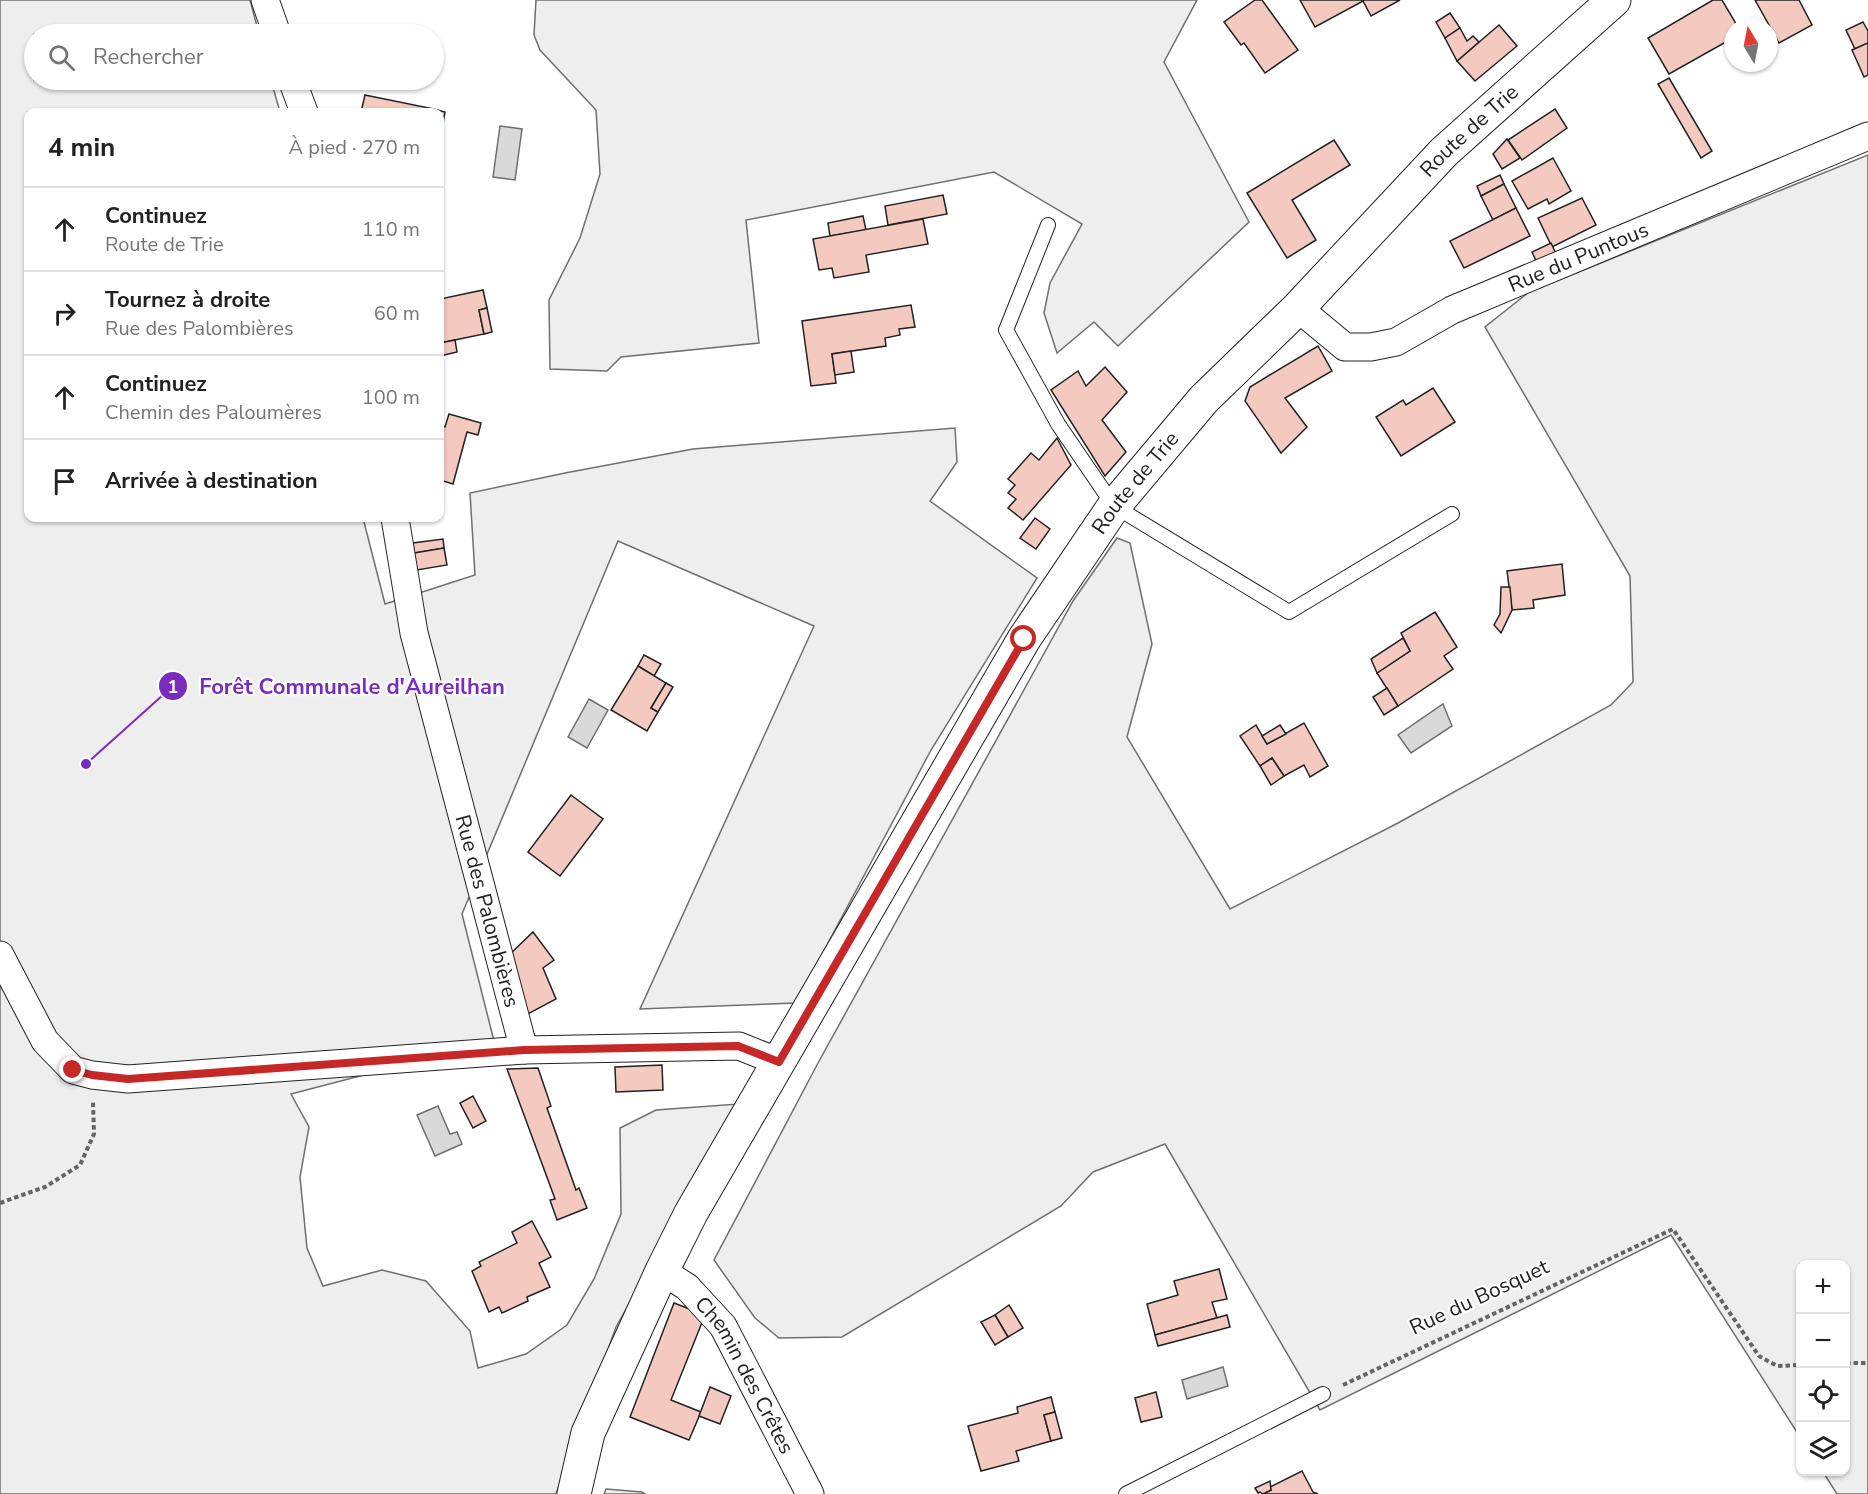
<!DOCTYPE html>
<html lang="fr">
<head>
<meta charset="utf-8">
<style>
  :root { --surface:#fff; --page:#f6f6f6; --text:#202124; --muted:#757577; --line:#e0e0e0 }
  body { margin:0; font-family:"Nunito Sans",sans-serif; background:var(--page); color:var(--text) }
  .controls { position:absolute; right:18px; bottom:18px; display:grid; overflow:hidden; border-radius:12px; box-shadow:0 2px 4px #0004 }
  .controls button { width:54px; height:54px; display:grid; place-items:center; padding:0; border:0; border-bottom:2px solid var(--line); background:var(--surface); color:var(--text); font:30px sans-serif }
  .compass { position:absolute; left:1724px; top:18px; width:54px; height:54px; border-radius:50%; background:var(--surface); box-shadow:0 2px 4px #0004; rotate:350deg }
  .stop { position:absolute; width:18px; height:18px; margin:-14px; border:4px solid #c62828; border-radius:50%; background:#fff }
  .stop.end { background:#c62828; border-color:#fff; box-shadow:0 2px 6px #0008 }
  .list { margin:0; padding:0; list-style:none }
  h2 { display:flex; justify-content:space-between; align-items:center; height:78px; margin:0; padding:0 24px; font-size:26px }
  h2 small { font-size:20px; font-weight:400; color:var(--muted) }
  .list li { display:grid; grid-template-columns:39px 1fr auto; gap:18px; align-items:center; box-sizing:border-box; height:84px; padding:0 24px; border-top:2px solid var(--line) }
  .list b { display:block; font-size:22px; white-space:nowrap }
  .list p { margin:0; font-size:20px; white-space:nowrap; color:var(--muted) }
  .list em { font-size:20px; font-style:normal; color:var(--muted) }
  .icon { flex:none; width:33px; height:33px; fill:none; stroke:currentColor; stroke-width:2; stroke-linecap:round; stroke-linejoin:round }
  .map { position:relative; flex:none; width:1868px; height:1494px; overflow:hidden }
  .search { position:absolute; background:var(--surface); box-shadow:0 2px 4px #0004; left:24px; top:24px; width:420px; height:66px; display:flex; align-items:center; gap:15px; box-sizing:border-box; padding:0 21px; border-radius:33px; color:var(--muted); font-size:22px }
  .panel { position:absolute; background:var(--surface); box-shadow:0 2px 4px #0004; left:24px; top:108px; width:420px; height:414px; border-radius:12px }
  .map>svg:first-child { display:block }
  .green { fill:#eee; stroke:#6f6f6f; stroke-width:1.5 }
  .water { fill:#d9d9d9; stroke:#6f6f6f; stroke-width:1.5 }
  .building { fill:#f3c9c0; stroke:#222; stroke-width:1.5 }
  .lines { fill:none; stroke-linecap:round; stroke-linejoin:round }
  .service-casing { stroke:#222; stroke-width:16 }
  .minor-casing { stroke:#222; stroke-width:29 }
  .primary-casing { stroke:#222; stroke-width:35 }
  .path { stroke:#646464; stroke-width:4; stroke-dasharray:4.5 3; stroke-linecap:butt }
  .service { stroke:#fff; stroke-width:14 }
  .minor { stroke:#fff; stroke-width:27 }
  .primary { stroke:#fff; stroke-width:33 }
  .route { stroke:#c62828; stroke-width:8 }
  .labels { text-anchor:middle; stroke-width:4.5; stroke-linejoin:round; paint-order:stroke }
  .street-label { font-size:21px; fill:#222; stroke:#fff }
  .leader { fill:none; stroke:#7b2cbf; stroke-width:2 }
  .callout-dot { fill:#7b2cbf; stroke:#fff; stroke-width:2 }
  .mark-label { font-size:18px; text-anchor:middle; font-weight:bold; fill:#fff }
  .callout-label { font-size:22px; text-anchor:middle; font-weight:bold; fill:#7b2cbf; stroke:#fff; stroke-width:4.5; stroke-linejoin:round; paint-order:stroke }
</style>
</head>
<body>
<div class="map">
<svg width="1868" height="1494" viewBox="0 0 1868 1494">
  <rect width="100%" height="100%" fill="#fff"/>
  <g class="green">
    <path d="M 0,0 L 250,0 L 259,34 L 34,34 L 34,80 L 271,80 L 280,112 L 28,112 L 28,518 L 363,518 L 385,604 L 475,575 L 470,493 L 565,473 L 693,449 L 955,428 L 957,462 L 930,501 L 1037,578 L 931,750 L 796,1003 L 640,1009 L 814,626 L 618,541 L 462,914 L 494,1041 L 291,1094 L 309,1127 L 300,1177 L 307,1248 L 323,1286 L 382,1270 L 426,1281 L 470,1331 L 478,1368 L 526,1354 L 567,1325 L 594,1279 L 621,1214 L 620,1128 L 656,1110 L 738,1104 L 664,1242 L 616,1327 L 556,1494 L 0,1494 Z"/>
    <path d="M 536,0 L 1197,0 L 1164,62 L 1249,222 L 1118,346 L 1094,322 L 1057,353 L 1044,313 L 1050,283 L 1082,224 L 994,172 L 746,220 L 759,343 L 621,357 L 607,371 L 550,369 L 549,300 L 580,238 L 600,174 L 596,110 L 540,50 L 534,35 Z"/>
    <path d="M 1868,155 L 1868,1494 L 1837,1494 L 1823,1472 L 1846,1472 L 1846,1264 L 1800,1264 L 1800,1437 L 1671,1235 L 1320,1410 L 1165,1144 L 1093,1172 L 1061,1206 L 842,1337 L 779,1338 L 755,1318 L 714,1260 L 818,1063 L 1073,601 L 1117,538 L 1130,543 L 1152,644 L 1127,737 L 1230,909 L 1398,823 L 1611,705 L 1633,682 L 1630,576 L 1485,327 L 1529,292 Z"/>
    <path d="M 606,1489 L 642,1492 L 645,1494 L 604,1494 Z"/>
  </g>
  <g class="water">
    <path d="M 500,126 L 522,129 L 515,180 L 493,177 Z"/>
    <path d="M 589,699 L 608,710 L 587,748 L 568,737 Z"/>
    <path d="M 1443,704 L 1452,726 L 1411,753 L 1398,735 Z"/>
    <path d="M 438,1106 L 450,1134 L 457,1132 L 462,1144 L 435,1156 L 417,1115 Z"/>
    <path d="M 1223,1367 L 1228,1386 L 1187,1399 L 1182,1380 Z"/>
  </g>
  <g class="building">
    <path d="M 1255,0 L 1262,0 L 1298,50 L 1265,73 L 1244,43 L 1241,45 L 1224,22 Z"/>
    <path d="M 1300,0 L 1400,0 L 1371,16 L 1363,1 L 1315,27 Z"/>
    <path d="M 1713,0 L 1722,0 L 1738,27 L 1733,27 L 1733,38 L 1669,74 L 1648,38 Z"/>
    <path d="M 1755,0 L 1799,0 L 1812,25 L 1779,43 Z"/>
    <path d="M 1450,13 L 1460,28 L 1445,38 L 1436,22 Z"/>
    <path d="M 1863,22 L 1868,31 L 1868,43 L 1855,49 L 1846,30 Z"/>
    <path d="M 1499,25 L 1517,46 L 1475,81 L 1457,61 Z"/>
    <path d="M 1460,28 L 1467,41 L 1473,36 L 1479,42 L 1457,61 L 1445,38 Z"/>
    <path d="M 1868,43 L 1868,75 L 1864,77 L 1852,50 Z"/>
    <path d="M 1669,78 L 1712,151 L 1701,158 L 1658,84 Z"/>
    <path d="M 365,95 L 434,109 L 433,112 L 361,112 Z"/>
    <path d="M 434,109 L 445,112 L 440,140 L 440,112 L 433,112 Z"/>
    <path d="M 1555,109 L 1567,128 L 1522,160 L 1508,140 Z"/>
    <path d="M 1507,139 L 1520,158 L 1502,169 L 1493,154 Z"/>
    <path d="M 1334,140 L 1350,165 L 1292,200 L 1316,240 L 1287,258 L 1247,193 Z"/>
    <path d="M 1553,158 L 1571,191 L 1549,204 L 1547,199 L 1528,209 L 1512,181 Z"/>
    <path d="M 1500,175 L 1504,184 L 1481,196 L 1477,186 Z"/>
    <path d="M 1504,184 L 1516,208 L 1493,220 L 1481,196 Z"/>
    <path d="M 943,195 L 947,214 L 888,225 L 885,206 Z"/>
    <path d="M 1582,198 L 1596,225 L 1552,247 L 1538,218 Z"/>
    <path d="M 1516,208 L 1530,236 L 1464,268 L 1450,241 Z"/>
    <path d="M 863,216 L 866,230 L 830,236 L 828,223 Z"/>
    <path d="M 923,219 L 928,244 L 866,255 L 869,272 L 834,278 L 832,268 L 819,270 L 813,239 Z"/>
    <path d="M 1551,243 L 1556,254 L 1537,263 L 1532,252 Z"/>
    <path d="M 483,290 L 487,308 L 479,310 L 484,334 L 440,343 L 440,299 Z"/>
    <path d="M 911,305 L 915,327 L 899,329 L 900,335 L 885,338 L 886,346 L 832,354 L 836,383 L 811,386 L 802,321 Z"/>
    <path d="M 487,308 L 492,332 L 484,334 L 479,310 Z"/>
    <path d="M 455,340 L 457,352 L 440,356 L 440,343 Z"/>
    <path d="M 1318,346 L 1332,371 L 1285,398 L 1307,427 L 1281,453 L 1245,401 L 1250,387 Z"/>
    <path d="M 851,351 L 854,372 L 835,375 L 832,354 Z"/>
    <path d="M 1105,367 L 1127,392 L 1102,420 L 1126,452 L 1105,476 L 1051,390 L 1078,371 L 1086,386 Z"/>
    <path d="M 1433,388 L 1455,422 L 1401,456 L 1376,417 L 1403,400 L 1406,405 Z"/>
    <path d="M 449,414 L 481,423 L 478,435 L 467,432 L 453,484 L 440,480 L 440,426 L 445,427 Z"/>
    <path d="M 1057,438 L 1071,465 L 1023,520 L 1008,508 L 1016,499 L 1008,493 L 1015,485 L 1008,479 L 1031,453 L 1039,460 Z"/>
    <path d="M 1035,518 L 1050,529 L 1036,549 L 1020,538 Z"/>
    <path d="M 443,539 L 444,548 L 414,553 L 413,543 Z"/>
    <path d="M 444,548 L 447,565 L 417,570 L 414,553 Z"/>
    <path d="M 1562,564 L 1565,595 L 1533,600 L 1534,608 L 1512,610 L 1507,571 Z"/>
    <path d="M 1501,587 L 1510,587 L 1512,610 L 1501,633 L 1494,625 L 1500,614 Z"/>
    <path d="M 1435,612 L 1457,647 L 1444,656 L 1453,669 L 1398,706 L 1377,673 L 1410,651 L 1401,633 Z"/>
    <path d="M 1403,638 L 1410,651 L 1377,673 L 1371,659 Z"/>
    <path d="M 644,655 L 661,664 L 654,676 L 638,666 Z"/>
    <path d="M 638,666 L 666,683 L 651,708 L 658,712 L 647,731 L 611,710 Z"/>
    <path d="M 666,683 L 673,687 L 658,712 L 651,708 Z"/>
    <path d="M 1387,688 L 1398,706 L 1384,715 L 1373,697 Z"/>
    <path d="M 1304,723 L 1328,766 L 1310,777 L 1304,765 L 1284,776 L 1272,758 L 1260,766 L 1240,736 L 1256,725 L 1267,744 Z"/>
    <path d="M 1280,725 L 1286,734 L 1267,744 L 1262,736 Z"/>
    <path d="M 1272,758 L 1284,776 L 1271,785 L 1260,766 Z"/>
    <path d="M 571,795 L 603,819 L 560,876 L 528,852 Z"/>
    <path d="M 533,932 L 554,960 L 543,968 L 556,999 L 526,1015 L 507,957 Z"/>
    <path d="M 662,1065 L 663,1090 L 616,1092 L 615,1067 Z"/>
    <path d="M 538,1068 L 551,1106 L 547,1108 L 576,1190 L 579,1188 L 587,1208 L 557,1220 L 550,1200 L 555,1199 L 507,1069 Z"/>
    <path d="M 473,1096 L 486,1121 L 473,1128 L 460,1103 Z"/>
    <path d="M 532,1221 L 551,1257 L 539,1263 L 550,1287 L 527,1297 L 528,1301 L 502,1313 L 499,1307 L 489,1312 L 472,1271 L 481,1266 L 479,1262 L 517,1243 L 512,1232 Z"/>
    <path d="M 1219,1269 L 1227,1299 L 1212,1302 L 1217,1318 L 1155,1335 L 1147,1304 L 1178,1295 L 1174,1281 Z"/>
    <path d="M 674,1303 L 705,1315 L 671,1400 L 701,1412 L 689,1440 L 630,1417 Z"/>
    <path d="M 1009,1305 L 1023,1328 L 1008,1337 L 995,1315 Z"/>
    <path d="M 995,1315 L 1008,1337 L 995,1345 L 981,1322 Z"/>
    <path d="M 1227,1315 L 1230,1327 L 1158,1346 L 1155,1335 Z"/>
    <path d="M 710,1387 L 731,1396 L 720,1424 L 699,1416 Z"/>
    <path d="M 1156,1392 L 1162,1417 L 1141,1422 L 1135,1398 Z"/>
    <path d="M 1051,1397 L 1055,1412 L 1044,1415 L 1051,1441 L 1016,1451 L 1019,1461 L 981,1471 L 968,1426 L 1018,1413 L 1017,1407 Z"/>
    <path d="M 1055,1412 L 1062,1438 L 1051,1441 L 1044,1415 Z"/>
    <path d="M 1302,1471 L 1313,1492 L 1318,1494 L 1263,1494 L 1271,1490 L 1270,1487 Z"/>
    <path d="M 1270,1481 L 1271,1490 L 1263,1494 L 1260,1492 L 1258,1493 L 1255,1488 Z"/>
  </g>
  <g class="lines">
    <defs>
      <g id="service">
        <path d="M 1048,225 L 1006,330 L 1058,424 L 1114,506 L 1289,612 L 1452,514"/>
        <path d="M 1126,1494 L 1323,1394"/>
      </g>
      <g id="minor">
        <path d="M 265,0 L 277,34"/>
        <path d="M 292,80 L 304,112"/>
        <path id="s1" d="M 1298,308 L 1345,347 L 1371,347 L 1396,342 L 1452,310 L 1868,136"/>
        <path id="s2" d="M 395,518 L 414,633 L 524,1050 L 739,1046 L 779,1062"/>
        <path d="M 0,955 L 45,1041 L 73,1070 L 92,1075 L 128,1079 L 524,1050"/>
        <path id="s3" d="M 662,1271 L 687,1287 L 723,1326 L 810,1494"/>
      </g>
      <g id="primary">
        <path id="s4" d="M 574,1494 L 588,1433 L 662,1271 L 691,1213 L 1024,639 L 1114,506 L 1204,399 L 1298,308 L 1444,152 L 1614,0"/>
      </g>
    </defs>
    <use href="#service" class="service-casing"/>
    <use href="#minor" class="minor-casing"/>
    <use href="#primary" class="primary-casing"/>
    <g class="path">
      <path d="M 0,1203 L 45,1187 L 80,1165 L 94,1134 L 93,1102"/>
      <path d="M 1846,1363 L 1868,1363"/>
      <path d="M 1343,1385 L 1673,1229 L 1759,1356 L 1777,1366 L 1800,1365"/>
    </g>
    <use href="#service" class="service"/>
    <use href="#minor" class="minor"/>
    <use href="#primary" class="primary"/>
  </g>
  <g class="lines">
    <path class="route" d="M 73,1070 L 92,1075 L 128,1079 L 524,1050 L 738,1046 L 779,1062 L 1024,639"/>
  </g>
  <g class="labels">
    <g class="street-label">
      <text dy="7" stroke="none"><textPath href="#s4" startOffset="1647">Route de Trie</textPath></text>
      <text dy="7" stroke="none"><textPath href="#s1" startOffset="314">Rue du Puntous</textPath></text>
      <text dy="7" stroke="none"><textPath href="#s4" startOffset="1161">Route de Trie</textPath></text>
      <text dy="7" stroke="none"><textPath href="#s2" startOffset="404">Rue des Palombières</textPath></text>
      <text transform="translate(1479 1297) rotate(-25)" y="7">Rue du Bosquet</text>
      <text dy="7" stroke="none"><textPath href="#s3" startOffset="136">Chemin des Crêtes</textPath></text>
    </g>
  </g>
  <path class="leader" d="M86 764L173 686"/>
  <g class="callout-dot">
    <circle cx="86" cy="764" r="6"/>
    <circle cx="173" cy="686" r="15"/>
  </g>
  <g class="mark-label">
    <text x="173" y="693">1</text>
  </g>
  <g class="callout-label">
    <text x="352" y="694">Forêt Communale d'Aureilhan</text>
  </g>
</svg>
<div class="controls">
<button>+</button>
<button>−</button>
<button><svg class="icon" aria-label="locate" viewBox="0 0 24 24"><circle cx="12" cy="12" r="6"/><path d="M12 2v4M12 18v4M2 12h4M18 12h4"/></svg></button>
<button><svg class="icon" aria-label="layers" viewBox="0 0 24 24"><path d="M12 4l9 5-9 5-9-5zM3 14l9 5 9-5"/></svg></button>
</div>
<svg class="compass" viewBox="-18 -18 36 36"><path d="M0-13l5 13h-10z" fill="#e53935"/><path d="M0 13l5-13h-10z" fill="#757577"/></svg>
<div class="stop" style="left:1024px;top:639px"></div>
<div class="stop end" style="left:73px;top:1070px"></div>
<div class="search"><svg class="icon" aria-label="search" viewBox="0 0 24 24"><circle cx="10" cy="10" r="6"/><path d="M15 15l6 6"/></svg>Rechercher</div>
<section class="panel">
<h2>4 min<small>À pied · 270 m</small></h2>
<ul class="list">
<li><svg class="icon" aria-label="ahead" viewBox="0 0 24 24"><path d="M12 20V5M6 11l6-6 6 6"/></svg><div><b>Continuez</b><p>Route de Trie</p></div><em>110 m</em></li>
<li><svg class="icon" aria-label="right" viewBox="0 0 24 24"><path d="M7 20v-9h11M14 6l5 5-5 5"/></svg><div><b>Tournez à droite</b><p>Rue des Palombières</p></div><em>60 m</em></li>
<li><svg class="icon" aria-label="ahead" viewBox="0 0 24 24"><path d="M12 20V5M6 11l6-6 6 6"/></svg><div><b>Continuez</b><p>Chemin des Paloumères</p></div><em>100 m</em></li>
<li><svg class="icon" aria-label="arrive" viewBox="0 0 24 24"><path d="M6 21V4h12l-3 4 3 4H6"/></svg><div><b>Arrivée à destination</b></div></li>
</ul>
</section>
</div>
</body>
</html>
